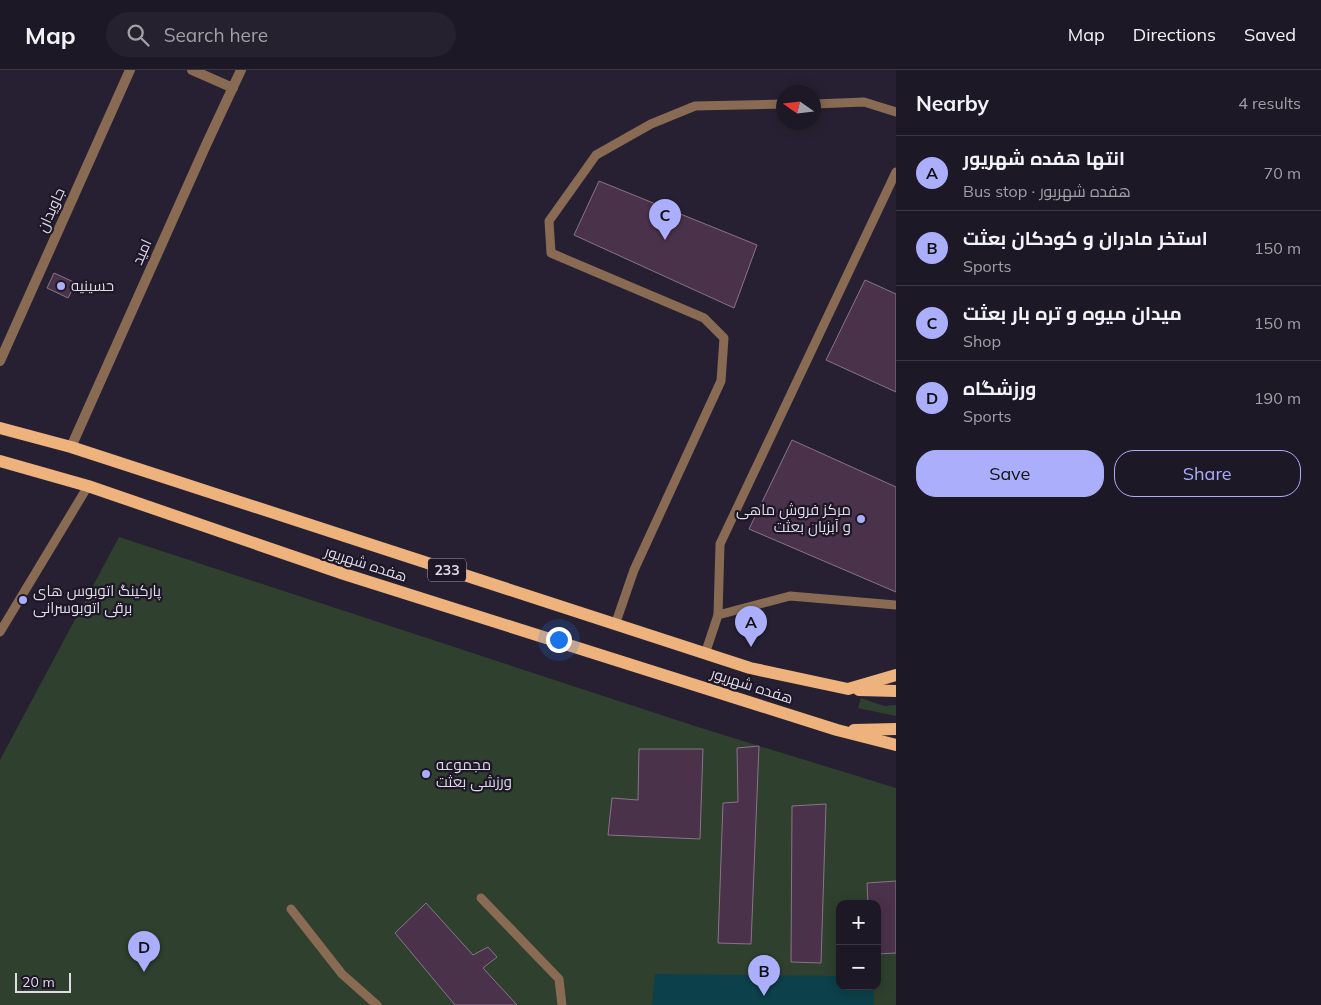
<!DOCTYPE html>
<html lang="en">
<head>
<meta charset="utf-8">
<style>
  :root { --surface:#1d1826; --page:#25212e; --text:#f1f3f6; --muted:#a0a0a7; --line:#3b3743; --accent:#abaffb }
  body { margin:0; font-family:Mulish,Cairo,sans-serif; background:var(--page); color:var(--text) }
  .controls { position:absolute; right:15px; bottom:15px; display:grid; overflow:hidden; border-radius:10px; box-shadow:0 2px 12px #0003 }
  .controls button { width:45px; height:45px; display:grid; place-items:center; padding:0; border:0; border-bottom:1px solid var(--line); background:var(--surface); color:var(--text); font:25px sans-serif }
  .compass { position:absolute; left:776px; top:15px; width:45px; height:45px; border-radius:50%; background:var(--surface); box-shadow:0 2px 12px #0003; rotate:284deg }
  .scale { position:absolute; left:15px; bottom:12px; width:56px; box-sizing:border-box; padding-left:5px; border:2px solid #dfdbe7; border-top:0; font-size:14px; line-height:18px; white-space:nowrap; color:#dfdbe7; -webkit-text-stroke:4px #1d1728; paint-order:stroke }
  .you { position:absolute; left:558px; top:569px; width:18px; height:18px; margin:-12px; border:4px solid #fff; border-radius:50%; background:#1a73e8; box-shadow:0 0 0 8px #1a73e833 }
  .badge { display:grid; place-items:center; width:32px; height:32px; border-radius:50%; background:var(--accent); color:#111; font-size:16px; font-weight:700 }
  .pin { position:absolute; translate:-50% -41px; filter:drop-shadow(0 1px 2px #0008) }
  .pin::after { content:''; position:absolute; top:26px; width:18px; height:15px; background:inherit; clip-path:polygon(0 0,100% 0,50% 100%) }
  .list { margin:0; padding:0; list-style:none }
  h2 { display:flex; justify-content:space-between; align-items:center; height:65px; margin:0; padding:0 20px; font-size:21px }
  h2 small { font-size:16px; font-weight:400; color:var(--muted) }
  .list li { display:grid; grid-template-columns:32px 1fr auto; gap:15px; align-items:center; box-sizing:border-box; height:75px; padding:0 20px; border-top:1px solid var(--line) }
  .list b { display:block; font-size:19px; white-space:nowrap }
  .list p { margin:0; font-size:16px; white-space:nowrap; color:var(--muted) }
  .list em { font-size:16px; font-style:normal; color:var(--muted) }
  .actions { display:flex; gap:10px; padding:15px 20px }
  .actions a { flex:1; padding:11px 0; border:1px solid var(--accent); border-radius:20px; text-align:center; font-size:18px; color:var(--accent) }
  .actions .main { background:var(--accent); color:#111 }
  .icon { flex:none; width:28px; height:28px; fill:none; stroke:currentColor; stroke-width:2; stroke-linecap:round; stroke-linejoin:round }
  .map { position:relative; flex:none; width:896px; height:935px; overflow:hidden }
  header { display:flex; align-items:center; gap:30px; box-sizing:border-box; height:70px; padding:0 25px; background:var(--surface); border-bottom:1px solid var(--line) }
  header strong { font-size:24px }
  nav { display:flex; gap:28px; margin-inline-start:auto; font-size:18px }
  .search { width:350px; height:45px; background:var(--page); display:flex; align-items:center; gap:12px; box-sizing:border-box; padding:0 18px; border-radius:28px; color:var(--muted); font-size:19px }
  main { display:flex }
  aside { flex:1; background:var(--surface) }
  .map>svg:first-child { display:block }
  .green { fill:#2f402e; fill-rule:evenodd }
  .water { fill:#0c404a }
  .building { fill:#4b324b; stroke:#877586 }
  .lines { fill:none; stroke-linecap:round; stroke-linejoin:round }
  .lane { stroke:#886b52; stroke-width:9 }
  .street { stroke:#886b52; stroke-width:10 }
  .primary { stroke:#eeb27d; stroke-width:12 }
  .poi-dot { fill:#abaffb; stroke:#1d1728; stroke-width:2 }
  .labels { text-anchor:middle; stroke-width:4.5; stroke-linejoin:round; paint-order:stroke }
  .shield { fill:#1d1728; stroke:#a5a0ae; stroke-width:1 }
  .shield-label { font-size:14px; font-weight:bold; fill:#dfdbe7 }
  .street-label { font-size:15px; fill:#dfdbe7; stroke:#1d1728 }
  .poi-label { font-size:15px; fill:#dfdbe7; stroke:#1d1728; text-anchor:start }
</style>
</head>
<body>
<header>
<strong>Map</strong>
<div class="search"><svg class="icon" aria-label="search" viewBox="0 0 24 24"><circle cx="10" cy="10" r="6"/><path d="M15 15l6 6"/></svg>Search here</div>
<nav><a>Map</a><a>Directions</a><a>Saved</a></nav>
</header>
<main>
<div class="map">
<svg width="896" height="935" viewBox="0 0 896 935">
  <rect width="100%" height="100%" fill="#272032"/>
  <g class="green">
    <path d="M 119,467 L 701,658 L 896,718 L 896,935 L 0,935 L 0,690 ZM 840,834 L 877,834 L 877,916 L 840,916 Z"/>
    <path d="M 861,628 L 884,636 L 896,635 L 896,646 L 858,638 Z"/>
  </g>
  <path class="water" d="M 655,904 L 840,906 L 840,916 L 874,916 L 874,935 L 652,935 Z"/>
  <g class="building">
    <path d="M 599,111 L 757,175 L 734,238 L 574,165 Z"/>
    <path d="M 54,203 L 76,213 L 68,228 L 47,218 Z"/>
    <path d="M 865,210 L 896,224 L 896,322 L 826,290 Z"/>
    <path d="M 792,370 L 896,417 L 896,522 L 749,459 Z"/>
    <path d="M 759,676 L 751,874 L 718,873 L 723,733 L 738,732 L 737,678 Z"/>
    <path d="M 639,679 L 703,679 L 700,769 L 608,765 L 612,728 L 638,730 Z"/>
    <path d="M 826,734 L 821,893 L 791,892 L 792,736 Z"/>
    <path d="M 896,811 L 896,883 L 877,884 L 877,834 L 868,834 L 867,813 Z"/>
    <path d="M 426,833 L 473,885 L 488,877 L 497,887 L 483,898 L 517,935 L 455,935 L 395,863 Z"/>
  </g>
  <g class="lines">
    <g class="lane">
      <path d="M 814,34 L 864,32 L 896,42"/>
      <path d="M 718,545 L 720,474 L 896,102"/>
      <path d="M 615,555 L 634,500 L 721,311 L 724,268 L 704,248 L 551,183 L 549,151 L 596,85 L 651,54 L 695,36 L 784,34"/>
      <path d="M 0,562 L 88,416"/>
      <path d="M 705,584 L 718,545 L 790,526 L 896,535"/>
      <path d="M 481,828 L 559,909 L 562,935"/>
      <path d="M 291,839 L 342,904 L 377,935"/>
    </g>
    <g class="street">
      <path d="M 192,0 L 233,18"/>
      <path d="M 0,291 L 130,0"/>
      <path d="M 71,377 L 206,75 L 241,0"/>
    </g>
    <g class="primary">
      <path d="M 0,358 L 71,377 L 750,598 L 848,619 L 896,605"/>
      <path d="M 0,391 L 88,416 L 344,504 L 837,660 L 896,675"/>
      <path d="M 859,620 L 896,621"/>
      <path d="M 854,660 L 896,659"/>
    </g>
  </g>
  <g class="poi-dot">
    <circle cx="61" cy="216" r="5"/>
    <circle cx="861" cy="449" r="5"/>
    <circle cx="23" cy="530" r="5"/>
    <circle cx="426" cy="704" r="5"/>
  </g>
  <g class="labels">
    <rect class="shield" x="428" y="488.5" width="38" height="23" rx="4"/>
    <g class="shield-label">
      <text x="447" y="505">233</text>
    </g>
    <g class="street-label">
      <text transform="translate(51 140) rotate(-66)" y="5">جاویدان</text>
      <text transform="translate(142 182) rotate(-66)" y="5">امید</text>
      <text transform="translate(366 494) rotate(18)" y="5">هفده شهریور</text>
      <text transform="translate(752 616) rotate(18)" y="5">هفده شهریور</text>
    </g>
    <g class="poi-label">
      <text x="71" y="221">حسینیه</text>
      <text x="851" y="445" text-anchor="end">مرکز فروش ماهی<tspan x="851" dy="17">و آبزیان بعثت</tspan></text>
      <text x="33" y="526">پارکینگ اتوبوس های<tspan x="33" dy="17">برقی اتوبوسرانی</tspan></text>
      <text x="436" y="700">مجموعه<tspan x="436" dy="17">ورزشی بعثت</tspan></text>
    </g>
  </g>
</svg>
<div class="controls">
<button>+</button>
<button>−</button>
</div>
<svg class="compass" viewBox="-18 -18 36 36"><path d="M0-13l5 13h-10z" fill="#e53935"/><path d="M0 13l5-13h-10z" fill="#a0a0a7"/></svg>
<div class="scale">20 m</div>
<div class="you"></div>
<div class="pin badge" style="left:751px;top:577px">A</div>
<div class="pin badge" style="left:764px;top:926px">B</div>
<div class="pin badge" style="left:665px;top:170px">C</div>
<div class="pin badge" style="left:144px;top:902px">D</div>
</div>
<aside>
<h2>Nearby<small>4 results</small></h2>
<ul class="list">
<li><span class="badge">A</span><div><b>انتها هفده شهریور</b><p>Bus stop · هفده شهریور</p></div><em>70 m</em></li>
<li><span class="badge">B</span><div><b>استخر مادران و کودکان بعثت</b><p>Sports</p></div><em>150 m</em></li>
<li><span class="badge">C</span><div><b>میدان میوه و تره بار بعثت</b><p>Shop</p></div><em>150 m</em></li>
<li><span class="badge">D</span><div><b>ورزشگاه</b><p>Sports</p></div><em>190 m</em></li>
</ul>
<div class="actions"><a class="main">Save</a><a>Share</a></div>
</aside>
</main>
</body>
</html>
